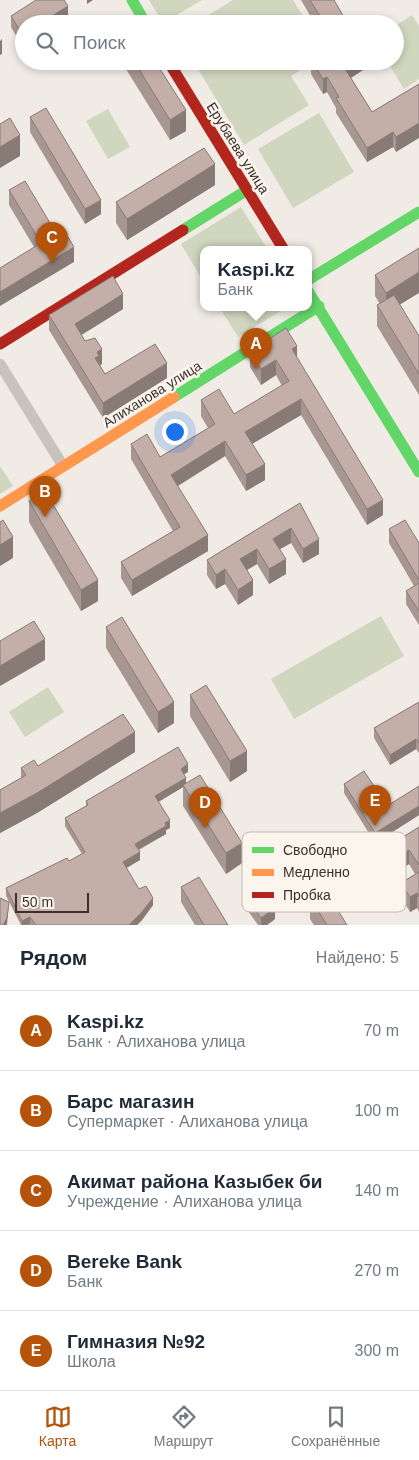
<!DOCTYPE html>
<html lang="ru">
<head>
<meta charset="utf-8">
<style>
  :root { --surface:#fff; --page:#f6f6f7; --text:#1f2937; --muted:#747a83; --line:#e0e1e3; --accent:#b45309 }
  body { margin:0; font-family:Arial,sans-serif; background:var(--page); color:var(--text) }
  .scale { position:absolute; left:15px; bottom:12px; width:74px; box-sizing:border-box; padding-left:5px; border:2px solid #3b302b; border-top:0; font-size:14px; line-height:18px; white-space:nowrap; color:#3b302b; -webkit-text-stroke:4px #fbf5ee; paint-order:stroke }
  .you { position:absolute; left:174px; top:431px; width:18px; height:18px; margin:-12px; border:4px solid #fff; border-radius:50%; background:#1a73e8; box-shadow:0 0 0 8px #1a73e833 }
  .badge { display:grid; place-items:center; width:32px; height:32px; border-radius:50%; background:var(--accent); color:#fff; font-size:16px; font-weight:700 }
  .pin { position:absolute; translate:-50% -41px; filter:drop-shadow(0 1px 2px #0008) }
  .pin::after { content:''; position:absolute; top:26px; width:18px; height:15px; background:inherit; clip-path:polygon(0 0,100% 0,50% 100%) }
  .popup { position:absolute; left:200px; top:246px; width:112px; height:65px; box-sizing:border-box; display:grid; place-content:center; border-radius:10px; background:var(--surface); filter:drop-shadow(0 1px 4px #0005); font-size:16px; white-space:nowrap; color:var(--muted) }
  .popup b { font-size:19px; color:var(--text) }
  .popup::after { content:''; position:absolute; left:50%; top:100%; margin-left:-10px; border:10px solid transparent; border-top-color:var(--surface) }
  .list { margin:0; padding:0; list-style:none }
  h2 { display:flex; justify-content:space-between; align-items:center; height:65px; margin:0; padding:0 20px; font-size:21px }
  h2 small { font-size:16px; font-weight:400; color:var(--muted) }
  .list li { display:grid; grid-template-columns:32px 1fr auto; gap:15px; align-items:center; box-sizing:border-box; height:80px; padding:0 20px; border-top:1px solid var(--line) }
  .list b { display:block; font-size:19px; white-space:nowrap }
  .list p { margin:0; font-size:16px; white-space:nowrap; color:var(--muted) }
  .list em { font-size:16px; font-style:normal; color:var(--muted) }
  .icon { flex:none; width:28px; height:28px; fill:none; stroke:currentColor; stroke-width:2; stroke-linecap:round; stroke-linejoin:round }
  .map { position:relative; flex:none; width:419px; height:925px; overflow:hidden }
  .search { position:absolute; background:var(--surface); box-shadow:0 2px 8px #0003; left:15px; right:15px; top:15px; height:55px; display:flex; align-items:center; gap:12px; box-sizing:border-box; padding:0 18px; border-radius:28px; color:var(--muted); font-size:19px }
  .sheet { height:465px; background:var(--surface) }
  nav { display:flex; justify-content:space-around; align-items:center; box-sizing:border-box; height:70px; border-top:1px solid var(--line); background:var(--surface); font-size:14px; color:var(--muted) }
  nav a { display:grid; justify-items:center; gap:2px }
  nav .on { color:var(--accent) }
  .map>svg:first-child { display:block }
  .green { fill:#d1d6bf }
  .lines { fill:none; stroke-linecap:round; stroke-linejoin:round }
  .street { stroke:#c9c3be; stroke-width:11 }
  .fast { stroke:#63d668; stroke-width:11 }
  .slow { stroke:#ff974d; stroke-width:11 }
  .jam { stroke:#b3261e; stroke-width:11 }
  .wall { fill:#a89690 }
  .shaded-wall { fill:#887a75 }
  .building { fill:#c3afa7; stroke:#887a75 }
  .labels { text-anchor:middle; stroke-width:5; stroke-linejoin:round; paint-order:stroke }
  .street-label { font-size:14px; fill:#3b302b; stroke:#fbf5ee }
  .key { fill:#fbf5ee; stroke:#c1bab4; stroke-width:1 }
  .key-label { font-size:14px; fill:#3b302b }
</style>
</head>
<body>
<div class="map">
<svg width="419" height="925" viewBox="0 0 419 925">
  <rect width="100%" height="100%" fill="#f0ebe5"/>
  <g class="green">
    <path d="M 149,0 L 202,0 L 163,23 Z"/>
    <path d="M 233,0 L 293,0 L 308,24 L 194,24 Z"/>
    <path d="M 412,15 L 419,26 L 419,79 L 404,89 L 387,61 L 395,61 L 395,26 Z"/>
    <path d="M 193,61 L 315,61 L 291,76 L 309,105 L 244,145 Z"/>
    <path d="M 108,109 L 130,147 L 108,159 L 86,121 Z"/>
    <path d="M 319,113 L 354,172 L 293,208 L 258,149 Z"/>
    <path d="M 241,207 L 268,250 L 204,250 L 203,281 L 181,244 Z"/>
    <path d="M 220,308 L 286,308 L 238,337 Z"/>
    <path d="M 0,466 L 13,486 L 0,494 Z"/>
    <path d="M 381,616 L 404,656 L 294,719 L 271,679 Z"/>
    <path d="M 48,687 L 64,712 L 25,737 L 9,712 Z"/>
  </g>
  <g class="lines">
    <path class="street" d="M 0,364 L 63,466"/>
    <g class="fast">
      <path d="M 132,0 L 146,24"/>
      <path d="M 183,230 L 247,190"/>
      <path d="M 308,280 L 419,212"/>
      <path d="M 308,291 L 419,472"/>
      <path d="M 174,397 L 319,306"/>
    </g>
    <path class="slow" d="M 0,506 L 174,397"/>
    <g class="jam">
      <path d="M 168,61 L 284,250"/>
      <path d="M 0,344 L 183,230"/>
    </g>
  </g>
  <g class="wall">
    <path d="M 301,0 L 334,0 L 348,24 L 315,24 Z"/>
    <path d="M 11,16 L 68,17 L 57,24 L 24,24 L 24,45 L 22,46 L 11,27 Z"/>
    <path d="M 121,61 L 155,61 L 186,131 L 170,140 Z"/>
    <path d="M 311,61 L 366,61 L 366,68 L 351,78 L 372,112 L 419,84 L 396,152 L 393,147 L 367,162 L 336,113 L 336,108 L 327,92 L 323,94 L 311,74 Z"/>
    <path d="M 30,117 L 101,214 L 85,224 L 30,132 Z"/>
    <path d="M 215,185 L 127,240 L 116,223 L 116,202 Z"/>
    <path d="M 9,190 L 74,262 L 34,247 L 9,205 Z"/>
    <path d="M 375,275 L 400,305 L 419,336 L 419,395 L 377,326 L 377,305 L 380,304 L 375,296 Z"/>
    <path d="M 123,309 L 81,335 L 102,364 L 100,365 L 105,374 L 167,378 L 103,418 L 49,330 L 49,315 Z"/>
    <path d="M 250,352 L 297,358 L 383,515 L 367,525 L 301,415 L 252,444 L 265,480 L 246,491 L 225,456 L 178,486 L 208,551 L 132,596 L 121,578 L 121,562 L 173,531 L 131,459 L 131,444 L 160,457 L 208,428 L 201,416 L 201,400 L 234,414 L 282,386 L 276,375 L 261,385 L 250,367 Z"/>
    <path d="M 29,501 L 98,601 L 81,611 L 29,522 Z"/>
    <path d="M 300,503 L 319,554 L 303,563 L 291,543 L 280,549 L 286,574 L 269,584 L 257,564 L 247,570 L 253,595 L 238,605 L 225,584 L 216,589 L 207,575 L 207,560 Z"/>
    <path d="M 389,529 L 419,543 L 419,625 L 406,604 L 406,591 L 414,586 L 389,543 Z"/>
    <path d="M 106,627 L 174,723 L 158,733 L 106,648 Z"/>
    <path d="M 190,695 L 247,771 L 230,782 L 190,716 Z"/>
    <path d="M 419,702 L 419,753 L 416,749 L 390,765 L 374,738 L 374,728 Z"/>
    <path d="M 135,752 L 37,813 L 0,833 L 0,790 L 21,778 L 21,768 Z"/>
    <path d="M 188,772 L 184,774 L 186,784 L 242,863 L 226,874 L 183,806 L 183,787 L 158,802 L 170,828 L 166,830 L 166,834 L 139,850 L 140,860 L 126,868 L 139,889 L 153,905 L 142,920 L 137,925 L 21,925 L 6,896 L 6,888 L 69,861 L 82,854 L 65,826 L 65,818 L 86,806 L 86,801 Z"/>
    <path d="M 344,784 L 387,806 L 419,786 L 419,815 L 375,843 L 344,793 Z"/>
    <path d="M 419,827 L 419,912 L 417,908 L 410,912 L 401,897 L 401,883 L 415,874 L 409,864 L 368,891 L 360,879 L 360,864 Z"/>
    <path d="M 181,887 L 228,925 L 195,925 L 181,902 Z"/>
    <path d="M 246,896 L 275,919 L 267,925 L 258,925 L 246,908 Z"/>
    <path d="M 310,898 L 347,925 L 314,925 L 310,919 Z"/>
  </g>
  <g class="shaded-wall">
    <path d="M 87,0 L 93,0 L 87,4 Z"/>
    <path d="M 68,6 L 68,17 L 57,24 L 39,24 Z"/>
    <path d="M 24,33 L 24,45 L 22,46 L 22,34 Z"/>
    <path d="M 2,39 L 2,54 L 0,55 L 0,41 Z"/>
    <path d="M 353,61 L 366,61 L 366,68 L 344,82 L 344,67 Z"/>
    <path d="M 327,77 L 327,92 L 323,94 L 323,79 Z"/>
    <path d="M 186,110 L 186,131 L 170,140 L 170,120 Z"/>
    <path d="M 419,123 L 419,138 L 396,152 L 396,137 Z"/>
    <path d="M 393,132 L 393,147 L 367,162 L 367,148 Z"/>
    <path d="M 20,135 L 20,156 L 0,168 L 0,147 Z"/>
    <path d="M 215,164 L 215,185 L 127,240 L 127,219 Z"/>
    <path d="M 101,200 L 101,214 L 85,224 L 85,209 Z"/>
    <path d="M 74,247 L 74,262 L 0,306 L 0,292 Z"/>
    <path d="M 419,272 L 419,293 L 386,313 L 386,293 Z"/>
    <path d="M 123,294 L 123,309 L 75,339 L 75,324 Z"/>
    <path d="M 297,346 L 297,361 L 292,349 Z"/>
    <path d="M 102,349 L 102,364 L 99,366 L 95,358 L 97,352 Z"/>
    <path d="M 276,360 L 276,375 L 261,385 L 261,369 Z"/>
    <path d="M 167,363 L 167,378 L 103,418 L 103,403 Z"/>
    <path d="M 301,399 L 301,415 L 245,448 L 245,432 Z"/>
    <path d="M 225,441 L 225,456 L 171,490 L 171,475 Z"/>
    <path d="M 265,464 L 265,480 L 246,491 L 246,475 Z"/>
    <path d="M 383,500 L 383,515 L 367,525 L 367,509 Z"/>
    <path d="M 291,528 L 291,543 L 273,553 L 273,539 Z"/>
    <path d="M 208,535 L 208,551 L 132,596 L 132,580 Z"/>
    <path d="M 13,537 L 13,558 L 0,566 L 0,545 Z"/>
    <path d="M 319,539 L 319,554 L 303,563 L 303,549 Z"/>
    <path d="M 257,549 L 257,564 L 240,574 L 240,559 Z"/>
    <path d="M 286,559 L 286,574 L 269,584 L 269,569 Z"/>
    <path d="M 225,569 L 225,584 L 216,589 L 216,575 Z"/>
    <path d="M 98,580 L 98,601 L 81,611 L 81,590 Z"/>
    <path d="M 253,580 L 253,595 L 238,605 L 238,590 Z"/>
    <path d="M 45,639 L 45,660 L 0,686 L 0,666 Z"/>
    <path d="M 174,702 L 174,723 L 158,733 L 158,712 Z"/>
    <path d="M 135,732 L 135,752 L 37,813 L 0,833 L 0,813 Z"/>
    <path d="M 416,739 L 416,749 L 390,765 L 390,755 Z"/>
    <path d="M 247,751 L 247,771 L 230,782 L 230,761 Z"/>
    <path d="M 188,764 L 188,772 L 181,776 L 181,769 Z"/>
    <path d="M 186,778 L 186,785 L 183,785 L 183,787 L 155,804 L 155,796 Z"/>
    <path d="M 419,806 L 419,815 L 375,843 L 375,833 Z"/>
    <path d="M 170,820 L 170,828 L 166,830 L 166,834 L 135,851 L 135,844 Z"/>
    <path d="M 242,843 L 242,863 L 226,874 L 226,853 Z"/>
    <path d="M 409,850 L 409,864 L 368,891 L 368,876 Z"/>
    <path d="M 140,852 L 140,860 L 123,870 L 123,862 Z"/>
    <path d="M 417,893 L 417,908 L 410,912 L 410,897 Z"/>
    <path d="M 153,898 L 153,905 L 142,920 L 137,925 L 129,925 Z"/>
    <path d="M 9,902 L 7,925 L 3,925 Z"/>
    <path d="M 275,908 L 275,919 L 267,925 L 261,925 L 261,918 Z"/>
    <path d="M 30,917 L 30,924 L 22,925 L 22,921 Z"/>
  </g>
  <g class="building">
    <path d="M 36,0 L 64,0 L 68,6 L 39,24 L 24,24 L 24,33 L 22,34 L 11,16 Z"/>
    <path d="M 310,0 L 334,0 L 348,24 L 325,24 Z"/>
    <path d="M 129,18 L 132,24 L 120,24 Z"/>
    <path d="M 134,61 L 155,61 L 186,110 L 170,120 Z"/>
    <path d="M 312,61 L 353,61 L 344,67 L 372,112 L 419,84 L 419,123 L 396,137 L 393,132 L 367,148 L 336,98 L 339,97 L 327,77 L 323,79 Z"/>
    <path d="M 46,108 L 101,200 L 85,209 L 30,117 Z"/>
    <path d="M 10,118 L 20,135 L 0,147 L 0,124 Z"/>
    <path d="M 204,148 L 215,164 L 127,219 L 116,202 Z"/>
    <path d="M 25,181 L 56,233 L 63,229 L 74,247 L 0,292 L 0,268 L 41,243 L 9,190 Z"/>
    <path d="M 419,248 L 419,272 L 386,293 L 375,275 Z"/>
    <path d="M 113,276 L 123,294 L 75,324 L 85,341 L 95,338 L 102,349 L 97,352 L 99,356 L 95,358 L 105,374 L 155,344 L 167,363 L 103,403 L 49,315 Z"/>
    <path d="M 394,295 L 419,336 L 419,374 L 377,305 Z"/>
    <path d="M 286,328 L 297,346 L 292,349 L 383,500 L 367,509 L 301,399 L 245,432 L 265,464 L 246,475 L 225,441 L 171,475 L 208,535 L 132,580 L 121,562 L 180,527 L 131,444 L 147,434 L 160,457 L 215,424 L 201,400 L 219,389 L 234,414 L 289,381 L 276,360 L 261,369 L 250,352 Z"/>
    <path d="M 45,491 L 98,580 L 81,590 L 29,501 Z"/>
    <path d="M 300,503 L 319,539 L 303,549 L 291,528 L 273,539 L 286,559 L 269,569 L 257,549 L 240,559 L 253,580 L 238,590 L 225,569 L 216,575 L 207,560 Z"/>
    <path d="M 3,520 L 13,537 L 0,545 L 0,522 Z"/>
    <path d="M 405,520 L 419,543 L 419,580 L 389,529 Z"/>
    <path d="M 419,583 L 419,611 L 406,591 Z"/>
    <path d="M 122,617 L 174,702 L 158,712 L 106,627 Z"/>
    <path d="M 34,621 L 45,639 L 0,666 L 0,641 Z"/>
    <path d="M 206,685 L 247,751 L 230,761 L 190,695 Z"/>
    <path d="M 419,702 L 419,743 L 416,739 L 390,755 L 374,728 Z"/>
    <path d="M 123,714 L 135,732 L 37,793 L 0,813 L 0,790 L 26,775 L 21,768 L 34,760 L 38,766 Z"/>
    <path d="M 178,747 L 188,764 L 181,769 L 186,778 L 155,796 L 170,820 L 165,823 L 166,826 L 135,844 L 140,852 L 123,862 L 139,889 L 146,886 L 153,898 L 142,912 L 129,925 L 36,925 L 30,917 L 22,921 L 6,888 L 67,858 L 69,861 L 85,852 L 65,818 L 88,805 L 86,801 Z"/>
    <path d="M 364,771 L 387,806 L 419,786 L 419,806 L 375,833 L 344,784 Z"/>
    <path d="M 200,775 L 242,843 L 226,853 L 183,785 Z"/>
    <path d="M 419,827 L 419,865 L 409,850 L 368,876 L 360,864 Z"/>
    <path d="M 419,872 L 419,897 L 417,893 L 410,897 L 401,883 Z"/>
    <path d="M 199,877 L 228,925 L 204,925 L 181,887 Z"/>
    <path d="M 261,887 L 275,908 L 261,918 L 246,896 Z"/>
    <path d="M 325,889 L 347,925 L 327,925 L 310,898 Z"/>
    <path d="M 0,898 L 9,902 L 7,918 L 3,925 L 0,925 Z"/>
  </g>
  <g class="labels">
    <g class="street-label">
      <text transform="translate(238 148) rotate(58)" y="5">Ерубаева улица</text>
      <text transform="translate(152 394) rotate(-32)" y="5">Алиханова улица</text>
    </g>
  </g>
  <rect x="242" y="832" width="164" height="80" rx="8" class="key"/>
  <rect x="252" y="847" width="22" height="6" fill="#63d668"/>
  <rect x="252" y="869" width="22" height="7" fill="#ff974d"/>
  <rect x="252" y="892" width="22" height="6" fill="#b3261e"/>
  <g class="key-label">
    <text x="283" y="855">Свободно</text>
    <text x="283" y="877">Медленно</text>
    <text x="283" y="900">Пробка</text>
  </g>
</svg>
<div class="scale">50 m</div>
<div class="you"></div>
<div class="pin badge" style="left:256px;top:369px">A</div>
<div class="popup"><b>Kaspi.kz</b>Банк</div>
<div class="pin badge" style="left:45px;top:517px">B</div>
<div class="pin badge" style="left:52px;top:263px">C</div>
<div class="pin badge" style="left:205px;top:828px">D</div>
<div class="pin badge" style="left:375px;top:826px">E</div>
<div class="search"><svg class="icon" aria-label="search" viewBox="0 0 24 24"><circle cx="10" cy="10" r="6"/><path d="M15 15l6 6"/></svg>Поиск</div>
</div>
<section class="sheet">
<h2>Рядом<small>Найдено: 5</small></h2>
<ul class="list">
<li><span class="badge">A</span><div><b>Kaspi.kz</b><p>Банк · Алиханова улица</p></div><em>70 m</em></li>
<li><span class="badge">B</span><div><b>Барс магазин</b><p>Супермаркет · Алиханова улица</p></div><em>100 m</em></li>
<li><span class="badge">C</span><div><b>Акимат района Казыбек би</b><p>Учреждение · Алиханова улица</p></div><em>140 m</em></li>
<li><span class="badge">D</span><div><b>Bereke Bank</b><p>Банк</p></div><em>270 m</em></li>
<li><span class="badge">E</span><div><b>Гимназия №92</b><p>Школа</p></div><em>300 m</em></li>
</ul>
</section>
<nav>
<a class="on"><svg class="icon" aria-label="map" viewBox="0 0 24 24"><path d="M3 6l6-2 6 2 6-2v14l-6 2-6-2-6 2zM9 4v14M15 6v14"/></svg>Карта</a>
<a><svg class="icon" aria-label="directions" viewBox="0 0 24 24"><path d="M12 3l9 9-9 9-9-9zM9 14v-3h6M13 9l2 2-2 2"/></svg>Маршрут</a>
<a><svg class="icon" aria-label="saved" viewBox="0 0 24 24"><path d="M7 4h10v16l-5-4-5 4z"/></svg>Сохранённые</a>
</nav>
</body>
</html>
